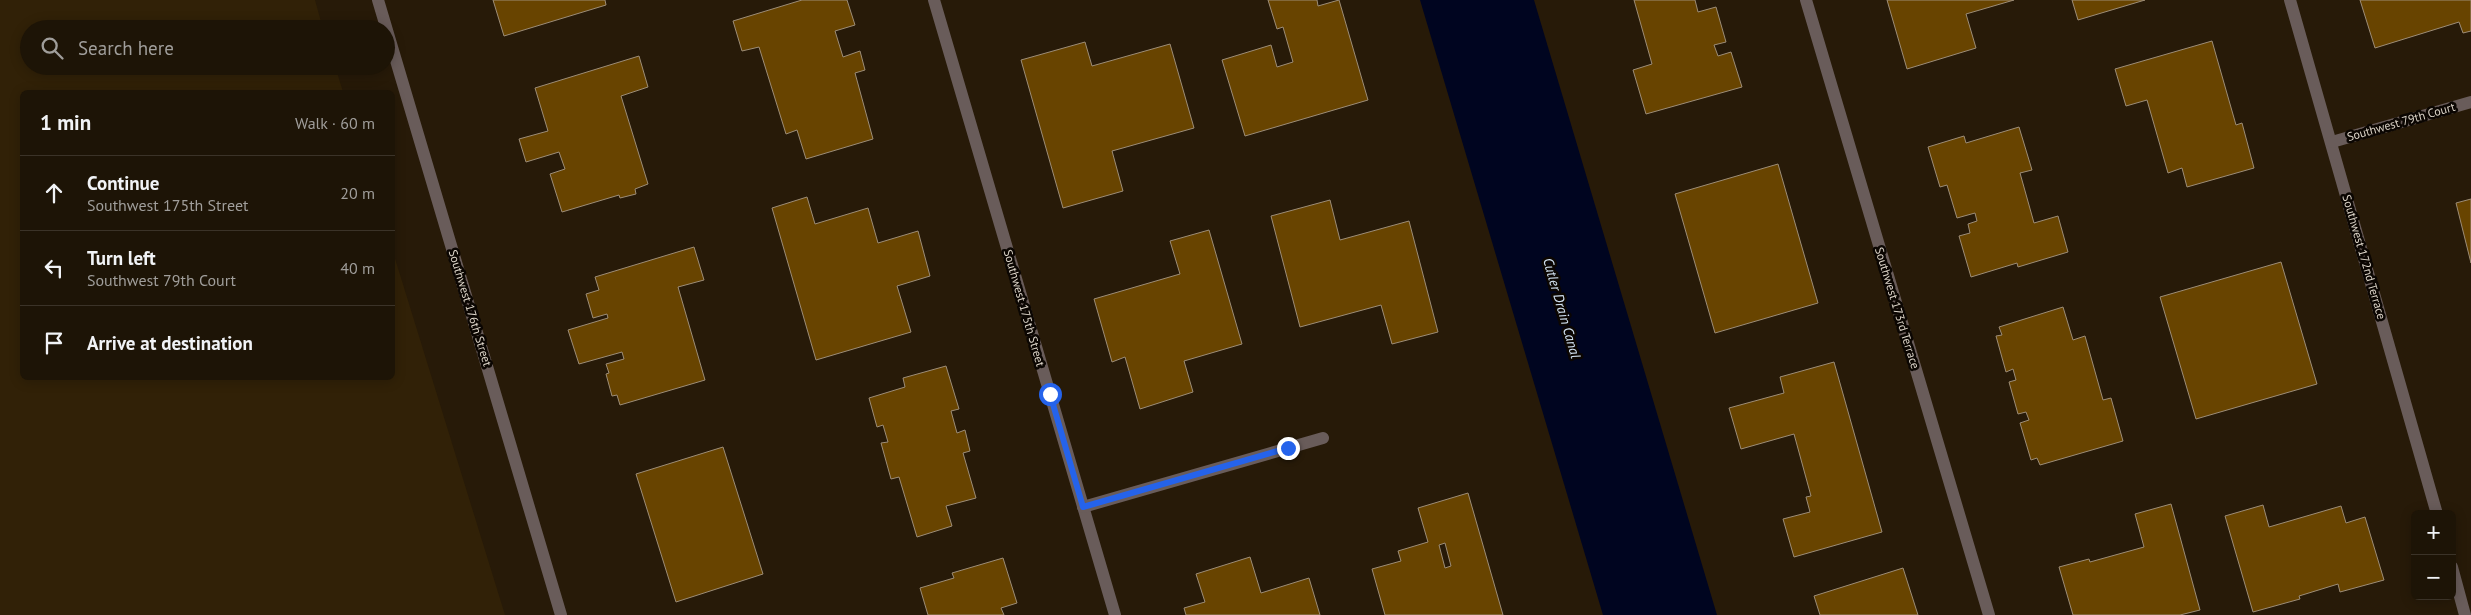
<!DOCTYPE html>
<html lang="en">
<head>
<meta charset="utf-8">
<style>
  :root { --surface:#1d1406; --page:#2a2114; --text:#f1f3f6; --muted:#a09e9b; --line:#3b3328 }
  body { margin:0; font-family:"PT Sans",sans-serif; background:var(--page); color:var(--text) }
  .controls { position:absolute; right:15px; bottom:15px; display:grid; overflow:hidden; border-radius:8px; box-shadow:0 2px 12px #0003 }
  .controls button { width:45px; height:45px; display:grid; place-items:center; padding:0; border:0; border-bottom:1px solid var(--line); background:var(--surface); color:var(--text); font:25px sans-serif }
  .stop { position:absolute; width:15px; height:15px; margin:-11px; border:4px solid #2563eb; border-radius:50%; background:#fff }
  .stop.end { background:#2563eb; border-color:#fff; box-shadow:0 1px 5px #0008 }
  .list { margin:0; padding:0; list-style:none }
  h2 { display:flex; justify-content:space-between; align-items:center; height:65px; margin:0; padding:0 20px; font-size:21px }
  h2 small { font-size:16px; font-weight:400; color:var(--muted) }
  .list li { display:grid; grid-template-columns:32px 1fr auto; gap:15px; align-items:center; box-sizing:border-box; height:75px; padding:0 20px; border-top:1px solid var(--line) }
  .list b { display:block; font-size:19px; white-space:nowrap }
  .list p { margin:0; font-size:16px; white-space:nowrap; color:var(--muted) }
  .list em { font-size:16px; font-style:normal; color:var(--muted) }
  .icon { flex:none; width:28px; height:28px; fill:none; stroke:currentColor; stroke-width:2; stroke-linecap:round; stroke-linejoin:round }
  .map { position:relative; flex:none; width:2471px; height:615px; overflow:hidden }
  .search { position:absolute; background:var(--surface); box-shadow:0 2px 12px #0003; left:20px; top:20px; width:375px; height:55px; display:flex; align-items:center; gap:12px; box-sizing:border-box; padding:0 18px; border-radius:28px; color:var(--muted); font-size:19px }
  .panel { position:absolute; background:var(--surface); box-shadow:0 2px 12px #0003; left:20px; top:90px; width:375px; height:290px; border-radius:8px }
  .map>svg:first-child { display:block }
  .built { fill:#312107 }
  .water { fill:#000520 }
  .building { fill:#684400; stroke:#9d8d77; fill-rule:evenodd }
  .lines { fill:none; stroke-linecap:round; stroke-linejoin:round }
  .minor { stroke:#695c5a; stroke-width:12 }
  .route { stroke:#2563eb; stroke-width:6 }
  .labels { text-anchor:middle; stroke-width:5; stroke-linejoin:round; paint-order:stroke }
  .street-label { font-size:12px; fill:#dcd4c8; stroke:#0b0602 }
  .water-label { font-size:14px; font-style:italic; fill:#d1e1f1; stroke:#0b0602 }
</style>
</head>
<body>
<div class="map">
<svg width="2471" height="615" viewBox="0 0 2471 615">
  <rect width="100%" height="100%" fill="#271a08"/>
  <path class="built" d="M 0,0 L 315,0 L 323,29 L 29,29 L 29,66 L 335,66 L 343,92 L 22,92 L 22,378 L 392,378 L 393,252 L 505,615 L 0,615 Z"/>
  <path class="water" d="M 1420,0 L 1534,0 L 1717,615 L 1603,615 Z"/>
  <g class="building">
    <path d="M 493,0 L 605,0 L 606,5 L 504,36 Z"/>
    <path d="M 802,0 L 847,0 L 855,25 L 835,31 L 843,57 L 860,51 L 865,70 L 855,73 L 873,139 L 806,159 L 797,130 L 786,134 L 759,47 L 742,51 L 733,21 Z"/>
    <path d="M 1268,0 L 1317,0 L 1318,6 L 1339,0 L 1368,100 L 1245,136 L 1222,60 L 1271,45 L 1277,67 L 1293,62 L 1283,27 L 1277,29 Z"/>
    <path d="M 1634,0 L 1695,0 L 1698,12 L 1716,7 L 1726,42 L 1714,45 L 1718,56 L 1731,52 L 1742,87 L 1646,114 L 1633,70 L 1652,64 Z"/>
    <path d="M 1887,0 L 2014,0 L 1966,14 L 1976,48 L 1907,69 Z"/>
    <path d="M 2072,0 L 2145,0 L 2078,20 Z"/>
    <path d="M 2360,0 L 2471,0 L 2471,31 L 2463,33 L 2459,22 L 2375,48 Z"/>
    <path d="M 2212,41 L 2236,125 L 2242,123 L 2254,168 L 2187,187 L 2182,168 L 2168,173 L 2147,100 L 2126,106 L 2115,69 Z"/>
    <path d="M 1085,42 L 1092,66 L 1170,44 L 1194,128 L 1112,151 L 1123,191 L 1063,208 L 1021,60 Z"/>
    <path d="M 639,56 L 648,87 L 621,96 L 648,184 L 635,189 L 636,194 L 620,198 L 619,195 L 562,212 L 550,174 L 565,169 L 559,152 L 526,162 L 519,139 L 548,131 L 535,88 Z"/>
    <path d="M 2019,127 L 2032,170 L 2020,173 L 2034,223 L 2058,216 L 2068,252 L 2018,267 L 2017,263 L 1971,277 L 1959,236 L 1970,233 L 1968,224 L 1977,221 L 1975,213 L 1957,218 L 1947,185 L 1940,187 L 1928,147 L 1964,136 L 1966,143 Z"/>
    <path d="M 1778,164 L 1818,303 L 1715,333 L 1675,194 Z"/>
    <path d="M 807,197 L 815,224 L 868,208 L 878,243 L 918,231 L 930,276 L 897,286 L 911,332 L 816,360 L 772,208 Z"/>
    <path d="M 2471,199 L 2471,263 L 2456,203 Z"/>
    <path d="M 1330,200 L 1340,240 L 1409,221 L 1438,332 L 1392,344 L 1381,305 L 1300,327 L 1271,216 Z"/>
    <path d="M 1209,230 L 1242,344 L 1184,361 L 1193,392 L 1140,409 L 1125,357 L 1112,362 L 1094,299 L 1180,274 L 1170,241 Z"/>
    <path d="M 694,247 L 704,280 L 678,287 L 705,380 L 620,405 L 617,395 L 612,396 L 606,374 L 609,373 L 606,364 L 624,359 L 622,352 L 579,364 L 568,330 L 608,318 L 607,314 L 593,318 L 586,294 L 599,290 L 595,277 Z"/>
    <path d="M 2281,262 L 2317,384 L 2196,419 L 2160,297 Z"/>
    <path d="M 2063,307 L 2073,340 L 2085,336 L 2103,400 L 2111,398 L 2123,441 L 2040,465 L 2037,458 L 2031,460 L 2020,423 L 2029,420 L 2026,412 L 2018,414 L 2009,382 L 2016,380 L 2013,369 L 2006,372 L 1996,336 L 2002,335 L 1999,327 Z"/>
    <path d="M 1834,362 L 1882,532 L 1794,557 L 1783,519 L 1810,512 L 1806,497 L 1811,496 L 1794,434 L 1741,449 L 1729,408 L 1784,393 L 1780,377 Z"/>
    <path d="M 946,366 L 959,409 L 951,411 L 957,433 L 965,430 L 970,451 L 963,453 L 976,498 L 946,506 L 952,526 L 917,537 L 899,477 L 891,479 L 881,443 L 888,442 L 883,425 L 877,427 L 869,398 L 905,387 L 903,378 Z"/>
    <path d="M 723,447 L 763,574 L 676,602 L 636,474 Z"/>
    <path d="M 1468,493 L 1503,615 L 1385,615 L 1372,569 L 1401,561 L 1398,551 L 1428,542 L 1418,508 ZM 1445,543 L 1451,566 L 1445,568 L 1439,545 Z"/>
    <path d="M 2171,504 L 2200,610 L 2180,615 L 2073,615 L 2059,567 L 2089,559 L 2090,562 L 2144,547 L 2135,514 Z"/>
    <path d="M 2263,505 L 2269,527 L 2341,506 L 2346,523 L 2365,517 L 2384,580 L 2340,592 L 2338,584 L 2299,596 L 2300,599 L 2253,612 L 2225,516 Z"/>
    <path d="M 1250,557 L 1261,593 L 1309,578 L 1320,615 L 1186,615 L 1184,608 L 1205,602 L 1196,574 Z"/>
    <path d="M 1003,558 L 1017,603 L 1001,608 L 1004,615 L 928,615 L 920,588 L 954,578 L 952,573 Z"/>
    <path d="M 1903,568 L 1918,615 L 1820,615 L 1814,596 Z"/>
  </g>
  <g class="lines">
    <g class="minor">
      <path d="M 378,0 L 561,615"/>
      <path d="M 934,0 L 1115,615"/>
      <path d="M 1806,0 L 1989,615"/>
      <path d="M 2290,0 L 2437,514"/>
      <path d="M 2332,142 L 2471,102"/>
      <path d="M 1083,507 L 1323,438"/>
      <path d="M 2452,567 L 2465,615"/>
    </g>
  </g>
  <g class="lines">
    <path class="route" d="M 1050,394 L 1083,507 L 1288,448"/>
  </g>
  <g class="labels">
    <g class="street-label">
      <text transform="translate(2401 122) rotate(-16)" y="4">Southwest 79th Court</text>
      <text transform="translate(2364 257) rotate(74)" y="4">Southwest 172nd Terrace</text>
      <text transform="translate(470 308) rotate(73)" y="4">Southwest 176th Street</text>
      <text transform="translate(1024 308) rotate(74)" y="4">Southwest 175th Street</text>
      <text transform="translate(1897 308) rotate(73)" y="4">Southwest 173rd Terrace</text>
    </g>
    <g class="water-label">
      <text transform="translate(1562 308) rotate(74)" y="5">Cutler Drain Canal</text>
    </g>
  </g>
</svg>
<div class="controls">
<button>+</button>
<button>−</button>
</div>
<div class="stop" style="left:1050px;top:394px"></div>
<div class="stop end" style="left:1288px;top:448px"></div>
<div class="search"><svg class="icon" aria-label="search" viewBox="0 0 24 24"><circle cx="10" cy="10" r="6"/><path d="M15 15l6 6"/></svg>Search here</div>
<section class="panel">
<h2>1 min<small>Walk · 60 m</small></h2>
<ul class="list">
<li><svg class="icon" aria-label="ahead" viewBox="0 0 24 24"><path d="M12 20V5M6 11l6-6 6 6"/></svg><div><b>Continue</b><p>Southwest 175th Street</p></div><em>20 m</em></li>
<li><svg class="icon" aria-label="left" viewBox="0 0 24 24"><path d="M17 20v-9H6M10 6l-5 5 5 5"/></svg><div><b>Turn left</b><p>Southwest 79th Court</p></div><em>40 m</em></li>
<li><svg class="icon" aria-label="arrive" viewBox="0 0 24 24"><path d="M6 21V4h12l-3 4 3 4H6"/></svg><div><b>Arrive at destination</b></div></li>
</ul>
</section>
</div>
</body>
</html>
